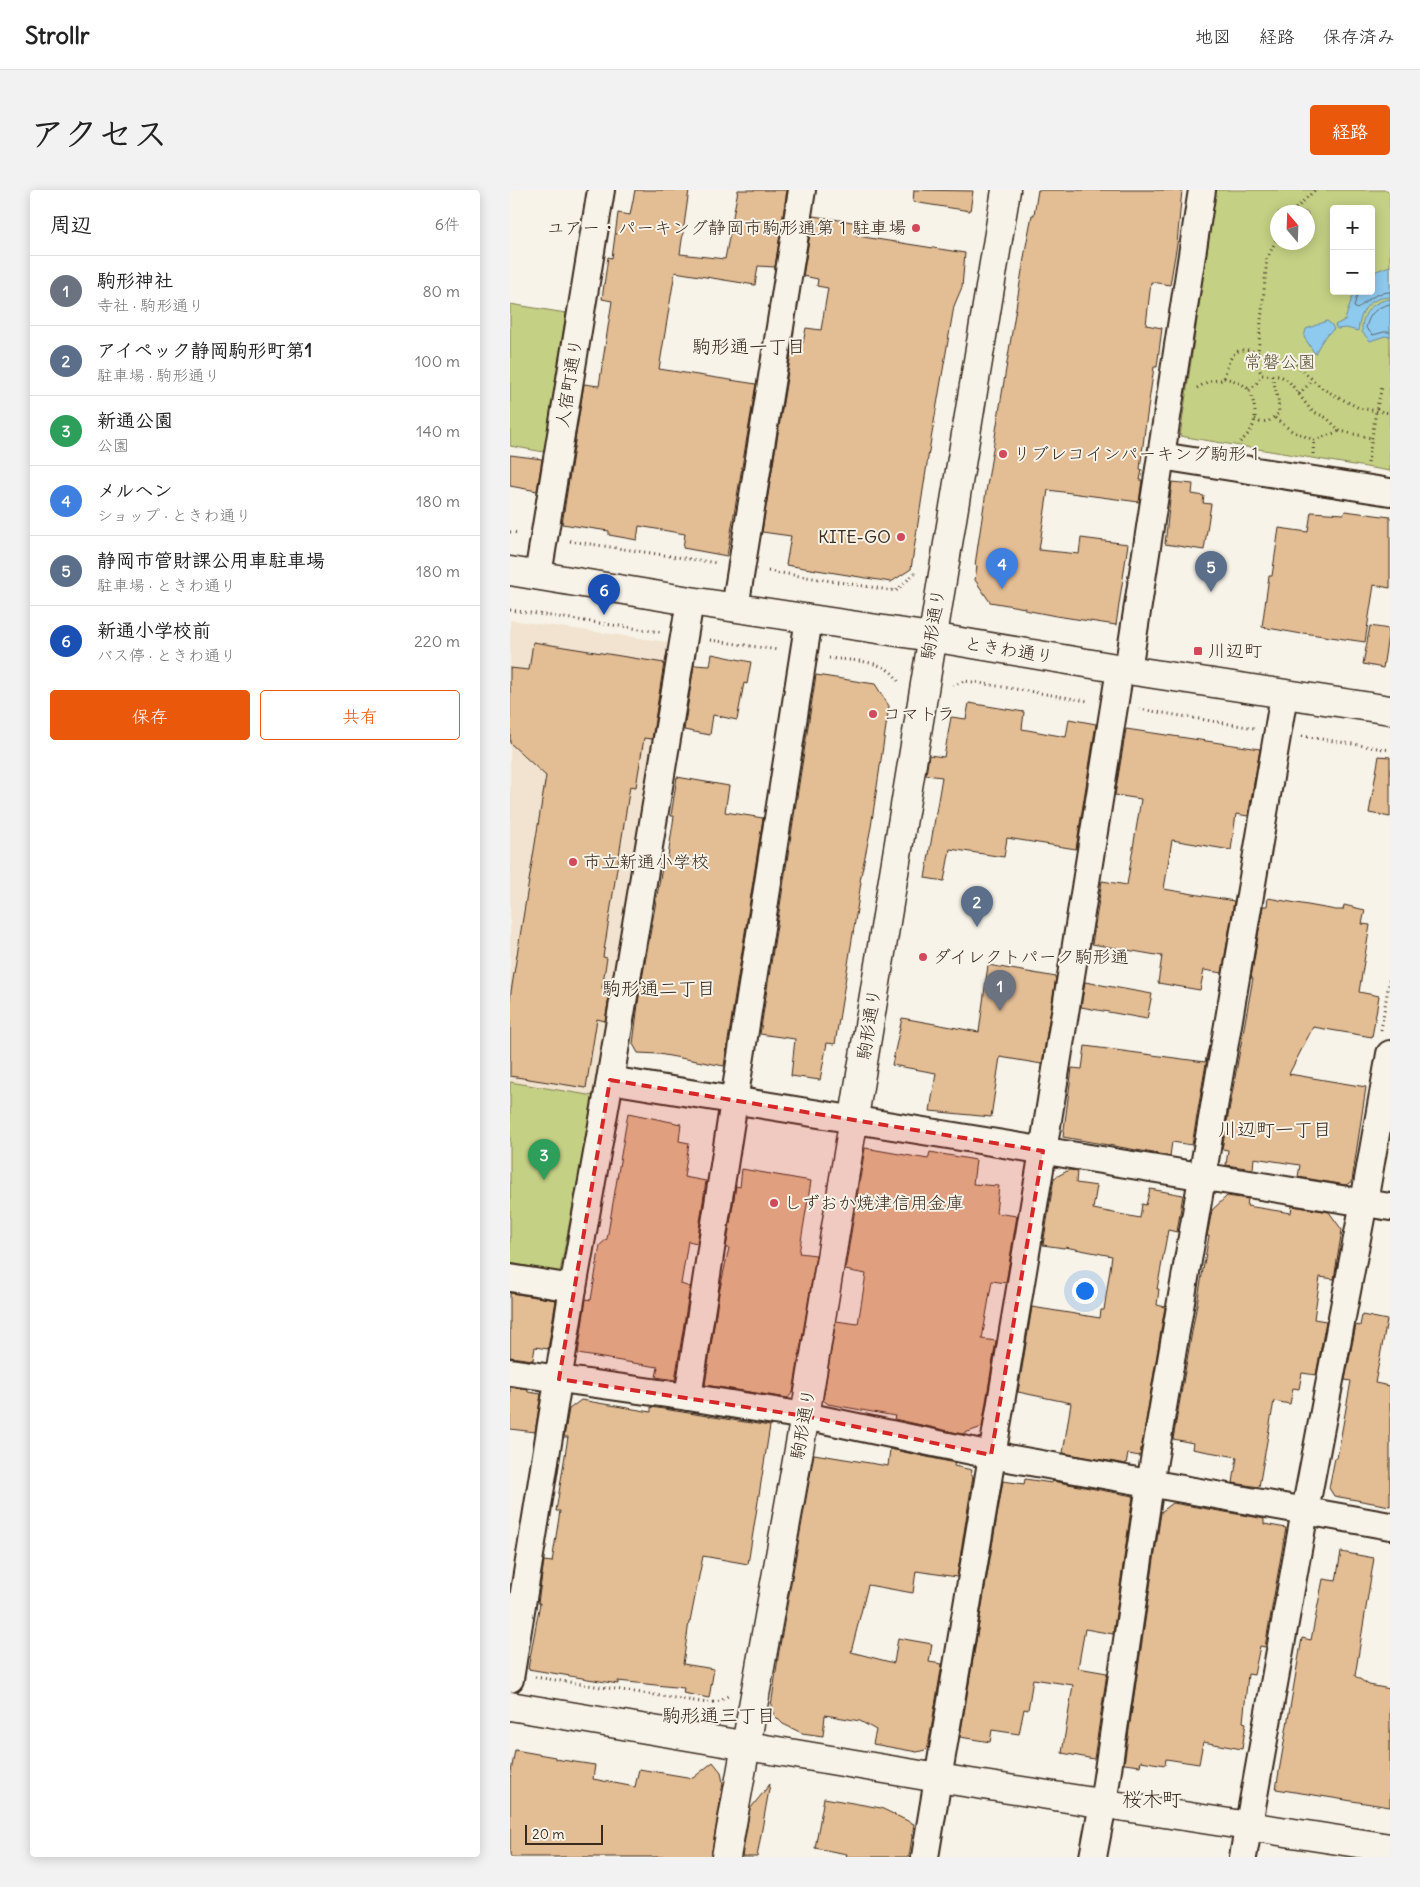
<!DOCTYPE html>
<html lang="ja">
<head>
<meta charset="utf-8">
<style>
  :root { --surface:#fff; --page:#f2f2f2; --text:#222; --muted:#767676; --line:#e0e0e0; --accent:#ea580c }
  body { margin:0; font-family:Delius,"Klee One",sans-serif; background:var(--page); color:var(--text) }
  .controls { position:absolute; right:15px; top:15px; display:grid; overflow:hidden; border-radius:5px; box-shadow:0 2px 12px #0003 }
  .controls button { width:45px; height:45px; display:grid; place-items:center; padding:0; border:0; border-bottom:1px solid var(--line); background:var(--surface); color:var(--text); font:25px sans-serif }
  .compass { position:absolute; left:760px; top:15px; width:45px; height:45px; border-radius:50%; background:var(--surface); box-shadow:0 2px 12px #0003; rotate:341deg }
  .scale { position:absolute; left:15px; bottom:12px; width:78px; box-sizing:border-box; padding-left:5px; border:2px solid #3b2a1e; border-top:0; font-size:14px; line-height:18px; white-space:nowrap; color:#3b2a1e; -webkit-text-stroke:4px #f7f3e8; paint-order:stroke }
  .you { position:absolute; left:574px; top:1100px; width:18px; height:18px; margin:-12px; border:4px solid #fff; border-radius:50%; background:#1a73e8; box-shadow:0 0 0 8px #1a73e833 }
  .badge { display:grid; place-items:center; width:32px; height:32px; border-radius:50%; background:var(--accent); color:#fff; font-size:16px; font-weight:700 }
  .pin { position:absolute; translate:-50% -41px; filter:drop-shadow(0 1px 2px #0008) }
  .pin::after { content:''; position:absolute; top:26px; width:18px; height:15px; background:inherit; clip-path:polygon(0 0,100% 0,50% 100%) }
  .list { margin:0; padding:0; list-style:none }
  h2 { display:flex; justify-content:space-between; align-items:center; height:65px; margin:0; padding:0 20px; font-size:21px }
  h2 small { font-size:16px; font-weight:400; color:var(--muted) }
  .list li { display:grid; grid-template-columns:32px 1fr auto; gap:15px; align-items:center; box-sizing:border-box; height:70px; padding:0 20px; border-top:1px solid var(--line) }
  .list b { display:block; font-size:19px; white-space:nowrap }
  .list p { margin:0; font-size:16px; white-space:nowrap; color:var(--muted) }
  .list em { font-size:16px; font-style:normal; color:var(--muted) }
  .actions { display:flex; gap:10px; padding:15px 20px }
  .actions a { flex:1; padding:11px 0; border:1px solid var(--accent); border-radius:5px; text-align:center; font-size:18px; color:var(--accent) }
  .actions .main { background:var(--accent); color:#fff }
  .map { position:relative; flex:none; width:880px; height:1667px; overflow:hidden; border-radius:5px }
  header { display:flex; align-items:center; gap:30px; box-sizing:border-box; height:70px; padding:0 25px; background:var(--surface); border-bottom:1px solid var(--line) }
  header strong { font-size:24px }
  nav { display:flex; gap:28px; margin-inline-start:auto; font-size:18px }
  .intro { display:flex; align-items:center; justify-content:space-between; box-sizing:border-box; height:120px; padding:0 30px }
  h1 { margin:0; font-size:35px }
  .button { padding:12px 22px; border-radius:5px; background:var(--accent); color:#fff; font-size:18px; font-weight:700 }
  main { display:flex; gap:30px; padding:0 30px }
  aside { flex:1; background:var(--surface); border-radius:5px; box-shadow:0 2px 12px #0003 }
  .map>svg:first-child { display:block }
  .built { fill:#f1e3cf }
  .green { fill:#c4d084; stroke:#807d51; fill-rule:evenodd }
  .water { fill:#8ec9ee; stroke:#6d899b }
  .lines { fill:none; stroke-linecap:round; stroke-linejoin:round }
  .shore { stroke:#5c6a71; stroke-width:1 }
  .building { fill:#e3bd94; stroke:#3b2a1e }
  .street-casing { stroke:#3b2a1e; stroke-width:30 }
  .secondary-casing { stroke:#3b2a1e; stroke-width:31 }
  .path { stroke:#3b2a1e; stroke-width:3; stroke-dasharray:1 4; stroke-linecap:butt }
  .street { stroke:#f7f3e8; stroke-width:26 }
  .secondary { stroke:#f7f3e8; stroke-width:28 }
  .marked { fill:#d62828; fill-opacity:0.2; stroke:#d62828; stroke-width:4; stroke-dasharray:10 6; stroke-linejoin:round }
  .poi-dot { fill:#d1495b; stroke:#f7f3e8; stroke-width:2 }
  .labels { text-anchor:middle; stroke-width:4; stroke-linejoin:round; paint-order:stroke }
  .poi-label { font-size:18px; fill:#3b2a1e; stroke:#f7f3e8; text-anchor:start }
  .park-label { font-size:18px; fill:#5d5438; stroke:#f7f3e8 }
  .street-label { font-size:18px; fill:#3b2a1e; stroke:#f7f3e8 }
  .neighbourhood-label { font-size:19px; fill:#3b2a1e; stroke:#f7f3e8 }
  .quarter-label { font-size:20px; fill:#3b2a1e; stroke:#f7f3e8 }
</style>
</head>
<body>
<header>
<strong>Strollr</strong>
<nav><a>地図</a><a>経路</a><a>保存済み</a></nav>
</header>
<div class="intro"><h1>アクセス</h1><a class="button">経路</a></div>
<main>
<aside>
<h2>周辺<small>6件</small></h2>
<ul class="list">
<li><span class="badge" style="background:#6b7280">1</span><div><b>駒形神社</b><p>寺社 · 駒形通り</p></div><em>80 m</em></li>
<li><span class="badge" style="background:#5c6f8a">2</span><div><b>アイペック静岡駒形町第1</b><p>駐車場 · 駒形通り</p></div><em>100 m</em></li>
<li><span class="badge" style="background:#2e9e5b">3</span><div><b>新通公園</b><p>公園</p></div><em>140 m</em></li>
<li><span class="badge" style="background:#3f7fe0">4</span><div><b>メルヘン</b><p>ショップ · ときわ通り</p></div><em>180 m</em></li>
<li><span class="badge" style="background:#5c6f8a">5</span><div><b>静岡市管財課公用車駐車場</b><p>駐車場 · ときわ通り</p></div><em>180 m</em></li>
<li><span class="badge" style="background:#1a4fb4">6</span><div><b>新通小学校前</b><p>バス停 · ときわ通り</p></div><em>220 m</em></li>
</ul>
<div class="actions"><a class="main">保存</a><a>共有</a></div>
</aside>
<div class="map">
<svg width="880" height="1667" viewBox="0 0 880 1667">
  <rect width="100%" height="100%" fill="#f7f3e8"/>
  <filter id="ink" filterUnits="userSpaceOnUse"><feTurbulence type="fractalNoise" baseFrequency=".02" numOctaves="2"/><feDisplacementMap in="SourceGraphic" scale="10" xChannelSelector="R" yChannelSelector="G"/><feConvolveMatrix kernelMatrix="1 2 1 2 8 2 1 2 1" color-interpolation-filters="sRGB"/></filter>
  <g filter="url(#ink)">
    <path class="built" d="M 0,430 L 165,453 L 84,906 L 0,892 Z"/>
    <g class="green">
      <path d="M 706,0 L 880,0 L 880,281 L 670,246 ZM 824,19 L 861,19 L 861,101 L 824,101 ZM 768,22 L 798,22 L 798,52 L 768,52 Z"/>
      <path d="M 0,114 L 56,123 L 34,262 L 0,256 Z"/>
      <path d="M 0,892 L 84,906 L 50,1082 L 0,1073 Z"/>
    </g>
    <g class="water">
      <path d="M 880,76 L 880,107 C 858,108 851,120 848,141 L 836,138 L 827,139 L 825,135 L 835,130 L 844,101 L 861,101 L 861,83 Z"/>
      <path d="M 880,109 L 880,147 L 875,146 L 860,151 L 852,142 C 851,123 862,112 880,109 Z"/>
      <path d="M 817,131 L 821,134 L 824,139 C 814,146 810,154 805,164 L 794,147 L 796,139 Z"/>
    </g>
    <g class="lines">
      <g class="shore">
        <path d="M 848,101 L 844,117 L 847,119 C 857,111 865,102 880,102"/>
        <path d="M 880,114 C 866,117 859,124 856,138 L 863,145 L 874,142 L 880,142"/>
      </g>
    </g>
    <g class="building">
      <path d="M 125,0 L 179,0 L 170,64 L 215,69 L 228,0 L 277,0 L 265,77 L 248,76 L 245,95 L 165,82 L 149,179 L 246,194 L 217,366 L 173,358 L 175,344 L 129,336 L 127,350 L 99,345 L 99,341 L 52,334 L 74,194 L 89,196 L 102,111 L 92,109 L 98,67 L 102,68 L 108,23 L 120,25 Z"/>
      <path d="M 404,0 L 463,1 L 460,21 L 403,12 Z"/>
      <path d="M 528,0 L 672,0 L 667,54 L 660,95 L 641,92 L 636,135 L 652,138 L 647,177 L 644,177 L 635,239 L 630,279 L 632,280 L 630,290 L 632,290 L 629,312 L 538,300 L 529,360 L 569,364 L 571,348 L 618,354 L 606,435 L 546,426 L 515,420 L 515,418 L 480,412 L 465,390 L 467,376 L 465,375 L 475,308 L 516,56 L 522,25 L 524,25 Z"/>
      <path d="M 303,26 L 349,33 L 347,46 L 455,63 L 452,97 L 444,116 L 419,261 L 401,379 L 381,392 L 276,375 L 281,346 L 252,342 L 283,151 L 293,153 L 296,138 L 311,140 L 318,98 L 307,96 L 308,89 L 293,86 Z"/>
      <path d="M 0,265 L 32,269 L 27,301 L 0,296 Z"/>
      <path d="M 662,292 L 683,294 L 682,304 L 694,306 L 693,313 L 701,314 L 694,360 L 655,354 Z"/>
      <path d="M 835,321 L 880,327 L 880,398 L 864,395 L 855,452 L 793,443 L 792,444 L 752,437 L 759,386 L 762,386 L 769,338 L 798,342 L 801,322 L 834,324 Z"/>
      <path d="M 860,436 L 879,439 L 873,478 L 853,474 Z"/>
      <path d="M 23,452 L 154,473 L 142,549 L 134,548 L 126,597 L 120,596 L 93,767 L 97,768 L 92,798 L 100,800 L 95,831 L 87,829 L 76,898 L 0,886 L 0,808 L 36,586 L 0,553 L 0,478 L 19,480 Z"/>
      <path d="M 202,464 L 241,472 L 237,494 L 234,493 L 227,530 L 203,525 L 200,545 L 174,540 L 184,475 L 200,476 Z"/>
      <path d="M 306,485 L 365,494 L 379,516 L 361,637 L 350,691 L 351,692 L 347,719 L 325,854 L 317,853 L 310,890 L 281,886 L 285,849 L 250,844 Z"/>
      <path d="M 459,513 L 514,522 L 512,539 L 556,547 L 559,529 L 586,534 L 566,659 L 497,648 L 494,667 L 440,659 L 434,691 L 415,688 L 432,587 L 416,585 L 419,565 L 434,567 L 441,527 L 456,529 Z"/>
      <path d="M 616,539 L 750,559 L 738,626 L 726,624 L 721,660 L 662,650 L 654,699 L 724,711 L 712,783 L 694,780 L 690,800 L 648,793 L 652,766 L 582,754 L 592,691 L 617,695 L 631,609 L 605,605 Z"/>
      <path d="M 869,566 L 880,567 L 880,627 L 859,623 Z"/>
      <path d="M 167,587 L 219,596 L 215,622 L 253,628 L 214,876 L 149,864 L 128,863 L 123,854 L 129,806 L 153,672 L 157,673 L 164,626 L 161,626 Z"/>
      <path d="M 758,708 L 826,720 L 833,720 L 834,715 L 855,720 L 852,734 L 860,735 L 849,802 L 869,806 L 862,847 L 803,837 L 779,884 L 856,897 L 842,991 L 836,995 L 788,987 L 790,975 L 744,968 L 743,979 L 716,975 L 718,960 L 712,959 L 743,788 L 741,788 L 753,716 L 757,716 Z"/>
      <path d="M 478,775 L 546,787 L 532,874 L 490,867 L 481,927 L 420,921 L 426,883 L 382,875 L 392,828 L 469,842 Z"/>
      <path d="M 575,792 L 642,804 L 637,829 L 571,817 Z"/>
      <path d="M 575,856 L 695,872 L 699,856 L 682,955 L 662,952 L 660,966 L 553,947 L 562,878 L 572,879 Z"/>
      <path d="M 118,923 L 171,934 L 169,951 L 179,953 L 174,987 L 196,991 L 187,1053 L 178,1051 L 171,1094 L 180,1097 L 165,1190 L 146,1187 L 148,1177 L 68,1164 L 76,1109 L 81,1110 L 90,1055 L 97,1049 Z"/>
      <path d="M 355,958 L 418,969 L 420,962 L 466,970 L 463,994 L 489,996 L 486,1023 L 507,1026 L 496,1093 L 482,1091 L 472,1149 L 486,1151 L 472,1237 L 452,1244 L 384,1229 L 385,1226 L 318,1214 L 313,1210 L 326,1131 L 348,1134 L 356,1084 L 335,1080 Z"/>
      <path d="M 232,979 L 301,991 L 289,1063 L 306,1065 L 283,1202 L 278,1208 L 195,1195 L 209,1103 L 219,1058 L 216,1058 L 226,996 L 230,997 Z"/>
      <path d="M 559,980 L 567,981 L 566,993 L 587,996 L 583,1019 L 630,1028 L 632,1014 L 636,1015 L 640,999 L 673,1005 L 667,1042 L 658,1040 L 647,1099 L 649,1099 L 647,1115 L 655,1117 L 630,1266 L 618,1264 L 616,1274 L 553,1263 L 561,1213 L 508,1202 L 522,1117 L 590,1128 L 591,1120 L 594,1120 L 602,1066 L 555,1057 L 554,1058 L 533,1055 L 544,988 Z"/>
      <path d="M 717,1006 L 738,1009 L 737,1016 L 781,1023 L 782,1016 L 819,1022 L 832,1040 L 824,1089 L 810,1087 L 804,1129 L 816,1131 L 806,1185 L 792,1183 L 789,1199 L 783,1198 L 780,1214 L 764,1211 L 749,1297 L 723,1293 L 727,1267 L 682,1259 L 683,1253 L 663,1249 L 699,1046 L 697,1046 L 702,1020 Z"/>
      <path d="M 0,1103 L 46,1110 L 38,1159 L 25,1157 L 23,1170 L 0,1167 Z"/>
      <path d="M 852,1125 L 877,1130 L 865,1193 L 880,1196 L 880,1316 L 824,1306 L 819,1298 L 825,1268 L 827,1268 L 841,1191 L 835,1190 L 846,1135 L 850,1136 Z"/>
      <path d="M 0,1197 L 18,1200 L 18,1202 L 31,1204 L 25,1242 L 0,1239 Z"/>
      <path d="M 71,1210 L 141,1222 L 141,1217 L 260,1236 L 238,1374 L 193,1366 L 180,1432 L 179,1432 L 173,1474 L 204,1479 L 199,1508 L 173,1503 L 174,1498 L 108,1491 L 108,1494 L 18,1479 L 30,1413 L 28,1413 L 34,1371 L 42,1372 L 50,1321 L 46,1321 L 58,1247 L 54,1247 L 59,1219 Z"/>
      <path d="M 380,1259 L 445,1273 L 444,1276 L 462,1280 L 461,1286 L 463,1286 L 447,1387 L 406,1381 L 403,1403 L 358,1395 L 341,1462 L 384,1473 L 388,1448 L 422,1454 L 419,1472 L 432,1474 L 418,1557 L 415,1560 L 407,1562 L 363,1554 L 366,1540 L 350,1531 L 315,1525 L 313,1546 L 292,1543 L 273,1534 L 264,1525 L 261,1516 L 269,1461 L 304,1264 L 378,1276 Z"/>
      <path d="M 515,1289 L 542,1293 L 542,1291 L 623,1306 L 603,1444 L 575,1439 L 568,1478 L 597,1483 L 584,1569 L 552,1563 L 563,1495 L 523,1489 L 518,1520 L 514,1519 L 509,1544 L 482,1540 L 480,1552 L 450,1547 L 493,1291 L 514,1294 Z"/>
      <path d="M 663,1313 L 744,1327 L 754,1329 L 754,1334 L 776,1338 L 755,1457 L 750,1456 L 744,1485 L 738,1484 L 733,1532 L 736,1533 L 732,1559 L 693,1552 L 689,1574 L 656,1569 L 655,1575 L 631,1571 L 630,1576 L 614,1574 L 651,1322 Z"/>
      <path d="M 831,1362 L 864,1368 L 845,1486 L 859,1495 L 880,1499 L 880,1617 L 766,1599 L 792,1448 L 801,1450 L 813,1389 L 826,1391 Z"/>
      <path d="M 5,1560 L 45,1567 L 45,1569 L 85,1575 L 83,1589 L 125,1597 L 129,1579 L 183,1588 L 203,1572 L 211,1582 L 213,1593 L 201,1667 L 0,1667 L 0,1587 Z"/>
      <path d="M 260,1594 L 247,1667 L 232,1667 L 240,1619 Z"/>
      <path d="M 314,1608 L 371,1618 L 404,1634 L 399,1667 L 336,1667 L 337,1664 L 305,1658 Z"/>
    </g>
    <g class="lines">
      <defs>
        <g id="street">
          <path d="M 651,266 L 880,302"/>
          <path d="M 28,385 L 91,0"/>
          <path d="M 225,418 L 292,0"/>
          <path d="M 618,480 L 692,0"/>
          <path d="M 100,890 L 880,1017"/>
          <path d="M 0,1088 L 63,1098"/>
          <path d="M 0,1182 L 178,1207 L 295,1226 L 481,1265 L 880,1336"/>
          <path d="M 178,1207 L 299,429"/>
          <path d="M 0,1489 L 63,1098 L 100,890 L 180,411"/>
          <path d="M 415,1667 L 533,961 L 610,479"/>
          <path d="M 583,1667 L 593,1614 L 640,1294 L 774,505"/>
          <path d="M 733,1667 L 795,1321 L 854,1012 L 880,864"/>
        </g>
        <g id="secondary">
          <path d="M 0,381 L 180,411 L 421,447 L 618,480 L 880,520"/>
          <path d="M 0,1516 L 428,1588 L 880,1658"/>
          <path d="M 216,1667 L 295,1226 L 496,0"/>
        </g>
      </defs>
      <use href="#street" class="street-casing"/>
      <use href="#secondary" class="secondary-casing"/>
      <g class="path">
        <path d="M 782,22 L 805,0"/>
        <path d="M 768,46 L 757,69 L 748,163 L 765,165 L 782,171 L 813,199 L 849,218 L 880,223"/>
        <path d="M 714,188 C 723,190 733,193 739,200 C 741,203 742,208 743,211 C 748,230 744,240 729,253"/>
        <path d="M 687,198 L 699,191 L 711,190 L 714,188 C 719,168 724,153 748,163 L 746,173 L 752,185 L 770,186 L 778,190 L 797,215 L 802,221 L 817,228 L 830,241 L 862,248"/>
        <path d="M 739,200 L 746,194 L 752,185"/>
        <path d="M 789,204 L 798,195 L 800,189"/>
        <path d="M 765,228 L 782,241 L 804,250 L 830,241"/>
        <path d="M 745,229 L 750,232 L 759,231 L 769,223 L 768,209 L 762,186"/>
        <path d="M 803,264 L 804,250"/>
        <path d="M 858,273 L 866,221 L 872,197"/>
        <path d="M 0,342 L 9,343"/>
        <path d="M 60,351 L 207,373"/>
        <path d="M 258,381 L 386,401 L 405,383"/>
        <path d="M 0,420 L 150,442"/>
        <path d="M 200,450 L 268,460"/>
        <path d="M 319,468 C 341,471 377,469 388,491"/>
        <path d="M 443,496 L 454,491 L 463,492 L 578,511"/>
        <path d="M 629,519 L 744,538"/>
        <path d="M 792,546 L 880,560"/>
        <path d="M 871,840 L 880,786"/>
        <path d="M 25,1487 L 198,1513 L 210,1511 L 218,1506"/>
      </g>
      <use href="#street" class="street"/>
      <use href="#secondary" class="secondary"/>
    </g>
  </g>
  <path class="marked" d="M 100,890 L 533,961 L 481,1265 L 295,1226 L 49,1189 Z"/>
  <g class="poi-dot">
    <circle cx="406" cy="38" r="5"/>
    <circle cx="493" cy="264" r="5"/>
    <circle cx="391" cy="347" r="5"/>
    <rect x="683" y="456" width="10" height="10" rx="2.5"/>
    <circle cx="363" cy="524" r="5"/>
    <circle cx="63" cy="672" r="5"/>
    <circle cx="413" cy="767" r="5"/>
    <circle cx="264" cy="1013" r="5"/>
  </g>
  <g class="labels">
    <g class="poi-label">
      <text x="396" y="44" text-anchor="end">ユアー・パーキング静岡市駒形通第１駐車場</text>
      <text x="503" y="270">リブレコインパーキング駒形１</text>
      <text x="381" y="353" text-anchor="end">KITE-GO</text>
      <text x="698" y="467">川辺町</text>
      <text x="373" y="530">コマトラ</text>
      <text x="73" y="678">市立新通小学校</text>
      <text x="423" y="773">ダイレクトパーク駒形通</text>
      <text x="274" y="1019">しずおか焼津信用金庫</text>
    </g>
    <g class="park-label">
      <text x="770" y="178">常磐公園</text>
    </g>
    <g class="street-label">
      <text transform="translate(59 193) rotate(-81)" y="6">人宿町通り</text>
      <text transform="translate(423 434) rotate(-81)" y="6">駒形通り</text>
      <text transform="translate(499 460) rotate(9)" y="6">ときわ通り</text>
      <text transform="translate(359 834) rotate(-81)" y="6">駒形通り</text>
      <text transform="translate(293 1234) rotate(-80)" y="6">駒形通り</text>
    </g>
    <g class="neighbourhood-label">
      <text x="239" y="163">駒形通一丁目</text>
      <text x="149" y="805">駒形通二丁目</text>
      <text x="765" y="946">川辺町一丁目</text>
      <text x="209" y="1532">駒形通三丁目</text>
    </g>
    <g class="quarter-label">
      <text x="642" y="1616">桜木町</text>
    </g>
  </g>
</svg>
<div class="controls">
<button>+</button>
<button>−</button>
</div>
<svg class="compass" viewBox="-18 -18 36 36"><path d="M0-13l5 13h-10z" fill="#e53935"/><path d="M0 13l5-13h-10z" fill="#767676"/></svg>
<div class="scale">20 m</div>
<div class="you"></div>
<div class="pin badge" style="left:490px;top:821px;background:#6b7280">1</div>
<div class="pin badge" style="left:467px;top:737px;background:#5c6f8a">2</div>
<div class="pin badge" style="left:34px;top:990px;background:#2e9e5b">3</div>
<div class="pin badge" style="left:492px;top:399px;background:#3f7fe0">4</div>
<div class="pin badge" style="left:701px;top:402px;background:#5c6f8a">5</div>
<div class="pin badge" style="left:94px;top:425px;background:#1a4fb4">6</div>
</div>
</main>
</body>
</html>
